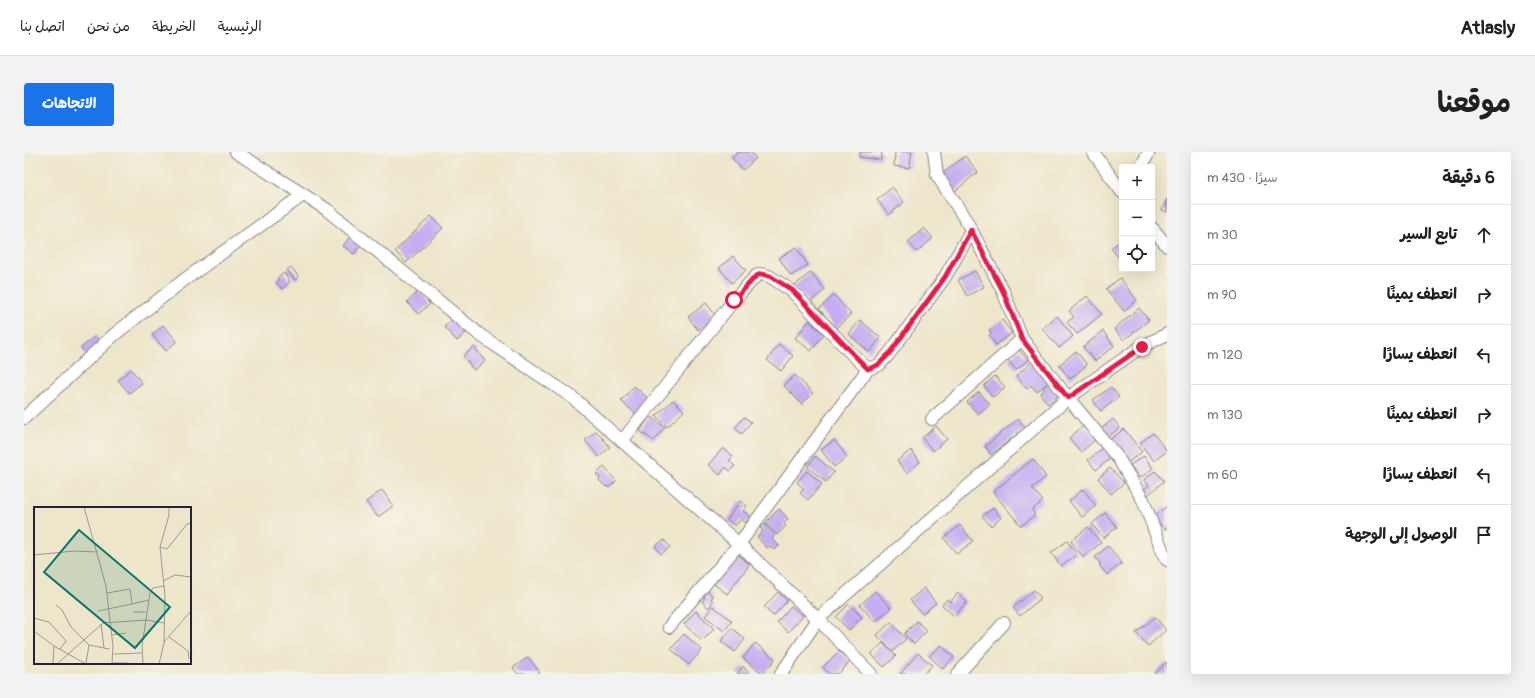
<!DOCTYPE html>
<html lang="ar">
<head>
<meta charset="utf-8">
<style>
  :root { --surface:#fff; --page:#f2f2f2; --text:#202124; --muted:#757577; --line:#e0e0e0; --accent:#1a73e8 }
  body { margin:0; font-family:Pangolin,"Playpen Sans Arabic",sans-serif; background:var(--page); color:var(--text); direction:rtl }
  .controls { position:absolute; right:12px; top:12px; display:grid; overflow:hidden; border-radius:4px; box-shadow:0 4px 16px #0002 }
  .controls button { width:36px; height:36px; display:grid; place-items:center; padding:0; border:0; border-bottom:1px solid var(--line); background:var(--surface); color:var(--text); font:20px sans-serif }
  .stop { position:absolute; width:12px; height:12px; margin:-9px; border:3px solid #e11d48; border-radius:50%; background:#fff }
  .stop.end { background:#e11d48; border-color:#fff; box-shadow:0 1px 4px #0008 }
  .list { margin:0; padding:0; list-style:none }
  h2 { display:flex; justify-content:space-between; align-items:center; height:52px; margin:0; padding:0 16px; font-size:17px }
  h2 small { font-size:13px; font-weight:400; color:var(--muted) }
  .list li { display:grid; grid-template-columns:26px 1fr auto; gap:12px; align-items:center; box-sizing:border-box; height:60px; padding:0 16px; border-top:1px solid var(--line) }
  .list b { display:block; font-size:15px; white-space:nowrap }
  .list em { font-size:13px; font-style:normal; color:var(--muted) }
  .icon { flex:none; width:22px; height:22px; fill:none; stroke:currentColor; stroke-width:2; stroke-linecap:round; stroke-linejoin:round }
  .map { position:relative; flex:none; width:1143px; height:522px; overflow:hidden; direction:ltr; border-radius:4px }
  header { display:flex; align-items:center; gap:24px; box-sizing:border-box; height:56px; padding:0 20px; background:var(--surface); border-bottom:1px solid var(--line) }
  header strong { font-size:19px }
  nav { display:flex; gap:22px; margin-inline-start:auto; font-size:14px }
  .intro { display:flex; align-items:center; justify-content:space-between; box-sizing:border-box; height:96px; padding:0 24px }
  h1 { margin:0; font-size:28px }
  .button { padding:10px 18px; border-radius:4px; background:var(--accent); color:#fff; font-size:14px; font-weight:700 }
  main { display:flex; gap:24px; padding:0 24px }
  aside { flex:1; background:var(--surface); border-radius:4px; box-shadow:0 4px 16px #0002 }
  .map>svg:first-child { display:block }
  .building { fill:#c4adf1 }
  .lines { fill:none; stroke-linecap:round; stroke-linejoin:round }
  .minor-casing { stroke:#888482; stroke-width:14 }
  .minor { stroke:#fff; stroke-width:12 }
  .route { stroke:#e11d48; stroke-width:5 }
  .inset-road { fill:none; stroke:#9c9891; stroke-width:1 }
  .view { fill:#0f766e; fill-opacity:0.15; stroke:#0f766e; stroke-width:2 }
  .inset-edge { fill:none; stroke:#22223b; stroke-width:2 }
</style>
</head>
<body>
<header>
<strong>Atlasly</strong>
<nav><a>الرئيسية</a><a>الخريطة</a><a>من نحن</a><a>اتصل بنا</a></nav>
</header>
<div class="intro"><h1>موقعنا</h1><a class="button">الاتجاهات</a></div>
<main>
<aside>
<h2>6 دقيقة<small>سيرًا · 430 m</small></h2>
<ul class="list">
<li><svg class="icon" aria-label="ahead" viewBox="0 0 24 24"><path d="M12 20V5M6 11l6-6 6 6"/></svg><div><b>تابع السير</b></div><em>30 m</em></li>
<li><svg class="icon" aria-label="right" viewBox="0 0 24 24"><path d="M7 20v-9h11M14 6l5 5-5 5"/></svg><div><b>انعطف يمينًا</b></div><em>90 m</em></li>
<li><svg class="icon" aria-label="left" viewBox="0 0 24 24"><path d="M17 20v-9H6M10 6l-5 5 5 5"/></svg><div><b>انعطف يسارًا</b></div><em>120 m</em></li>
<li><svg class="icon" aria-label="right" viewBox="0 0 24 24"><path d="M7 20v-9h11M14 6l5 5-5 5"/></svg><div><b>انعطف يمينًا</b></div><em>130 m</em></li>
<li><svg class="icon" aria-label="left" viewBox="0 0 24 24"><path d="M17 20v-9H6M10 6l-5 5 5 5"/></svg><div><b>انعطف يسارًا</b></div><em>60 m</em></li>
<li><svg class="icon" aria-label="arrive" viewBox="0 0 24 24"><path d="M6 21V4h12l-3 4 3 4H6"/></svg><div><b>الوصول إلى الوجهة</b></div></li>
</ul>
</aside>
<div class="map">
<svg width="1143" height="522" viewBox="0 0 1143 522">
  <rect width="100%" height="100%" fill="#f7f3e8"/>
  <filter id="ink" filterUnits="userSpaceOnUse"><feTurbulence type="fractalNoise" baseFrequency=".025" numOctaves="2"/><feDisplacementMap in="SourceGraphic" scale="8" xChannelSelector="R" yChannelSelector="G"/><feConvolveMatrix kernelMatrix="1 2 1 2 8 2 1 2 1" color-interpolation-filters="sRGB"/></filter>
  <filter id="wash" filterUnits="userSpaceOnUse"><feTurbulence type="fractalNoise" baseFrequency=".012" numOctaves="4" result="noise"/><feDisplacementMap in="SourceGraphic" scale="16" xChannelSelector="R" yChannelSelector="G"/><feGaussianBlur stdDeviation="0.9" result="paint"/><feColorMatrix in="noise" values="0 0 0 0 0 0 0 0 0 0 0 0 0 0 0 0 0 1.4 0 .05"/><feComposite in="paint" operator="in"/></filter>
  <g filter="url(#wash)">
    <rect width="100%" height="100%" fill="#eee6ca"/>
    <g id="blocks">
      <g class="building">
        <path d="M 714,0 L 726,0 L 732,6 L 719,18 L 708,6 Z"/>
        <path d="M 836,0 L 858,0 L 857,8 L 835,5 Z"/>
        <path d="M 871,0 L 888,0 L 885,16 L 870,14 Z"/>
        <path d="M 941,4 L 954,20 L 931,39 L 917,23 Z"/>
        <path d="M 868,35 L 880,50 L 865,63 L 853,48 Z"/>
        <path d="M 1143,47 L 1143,60 L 1138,58 Z"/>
        <path d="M 407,64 L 419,76 L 382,111 L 371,99 Z"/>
        <path d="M 900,76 L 909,86 L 893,100 L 884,90 Z"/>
        <path d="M 327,83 L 338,91 L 330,102 L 319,94 Z"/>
        <path d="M 1098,88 L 1098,110 L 1087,96 Z"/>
        <path d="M 772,95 L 784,113 L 767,124 L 755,106 Z"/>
        <path d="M 709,104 L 722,118 L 708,131 L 695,116 Z"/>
        <path d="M 267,115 L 275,125 L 271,128 L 263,118 Z"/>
        <path d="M 951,119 L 960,135 L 943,144 L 934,128 Z"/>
        <path d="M 787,120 L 801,138 L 785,151 L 770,134 Z"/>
        <path d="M 260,121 L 266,130 L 258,137 L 252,130 L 255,128 L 253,126 Z"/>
        <path d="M 1096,126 L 1113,148 L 1100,159 L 1082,137 Z"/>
        <path d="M 395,139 L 406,152 L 394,162 L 383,150 Z"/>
        <path d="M 810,143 L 827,162 L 812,176 L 795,157 Z"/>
        <path d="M 1063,144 L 1078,162 L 1053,182 L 1043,170 L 1050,165 L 1045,159 Z"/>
        <path d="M 682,151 L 692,164 L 674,178 L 664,165 Z"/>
        <path d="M 1115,156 L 1125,168 L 1100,188 L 1090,177 Z"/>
        <path d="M 1033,164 L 1049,184 L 1035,196 L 1018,176 Z"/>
        <path d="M 432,165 L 444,178 L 433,189 L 420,175 Z"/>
        <path d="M 836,168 L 857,186 L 845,200 L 825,182 Z"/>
        <path d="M 978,168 L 988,181 L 972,193 L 965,183 L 968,181 L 965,178 Z"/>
        <path d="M 785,169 L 800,182 L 787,199 L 771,186 Z"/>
        <path d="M 139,173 L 153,189 L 142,199 L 128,183 Z"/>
        <path d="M 1079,179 L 1090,194 L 1071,209 L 1059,195 Z"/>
        <path d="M 71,184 L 78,191 L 64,204 L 57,196 Z"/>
        <path d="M 755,192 L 769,204 L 757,219 L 743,208 Z"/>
        <path d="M 450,195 L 461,209 L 450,218 L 439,204 Z"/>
        <path d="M 995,198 L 1004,208 L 992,218 L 984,208 Z"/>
        <path d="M 1052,199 L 1063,213 L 1046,227 L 1035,213 Z"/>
        <path d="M 1009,209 L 1026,228 L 1013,240 L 1007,233 L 1003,237 L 992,224 Z"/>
        <path d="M 107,217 L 118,231 L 105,241 L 94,228 Z"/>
        <path d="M 771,223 L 789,241 L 778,252 L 760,234 Z"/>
        <path d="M 971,224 L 981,235 L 969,245 L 960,234 Z"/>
        <path d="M 1025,231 L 1035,243 L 1024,252 L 1016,242 L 1020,238 L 1019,236 Z"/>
        <path d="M 610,234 L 626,248 L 613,263 L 597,249 Z"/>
        <path d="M 1087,235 L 1095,245 L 1077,259 L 1069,248 Z"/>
        <path d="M 955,240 L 966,252 L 954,262 L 943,250 Z"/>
        <path d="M 649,248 L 660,259 L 643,275 L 632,264 Z"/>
        <path d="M 626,264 L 641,275 L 630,289 L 616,279 Z"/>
        <path d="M 720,265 L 727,270 L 718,282 L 711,276 Z"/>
        <path d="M 994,267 L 1001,276 L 967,303 L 961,294 Z"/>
        <path d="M 1089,267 L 1096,276 L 1083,285 L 1077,277 Z"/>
        <path d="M 1060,273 L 1072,287 L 1057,300 L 1045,286 Z"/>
        <path d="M 912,274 L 923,287 L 909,299 L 898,286 Z"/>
        <path d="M 1100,277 L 1118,300 L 1102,312 L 1085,288 Z"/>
        <path d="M 572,279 L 586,295 L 575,305 L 561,288 Z"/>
        <path d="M 1129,281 L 1143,299 L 1130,309 L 1116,291 Z"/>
        <path d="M 810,288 L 823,305 L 810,315 L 797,298 Z"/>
        <path d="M 699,296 L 709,304 L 705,309 L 711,314 L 706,319 L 702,315 L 696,323 L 684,313 Z"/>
        <path d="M 1079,296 L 1087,306 L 1072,318 L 1064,308 Z"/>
        <path d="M 887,298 L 896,310 L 883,321 L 873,309 Z"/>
        <path d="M 791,304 L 810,320 L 802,330 L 783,315 Z"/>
        <path d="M 1120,304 L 1129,316 L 1116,326 L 1106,313 Z"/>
        <path d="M 1009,307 L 1022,325 L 1008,336 L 1019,349 L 1008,358 L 1011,363 L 997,374 L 969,340 Z"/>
        <path d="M 580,315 L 592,329 L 585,336 L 583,334 L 582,335 L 575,328 L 576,326 L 572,322 Z"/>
        <path d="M 1086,316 L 1100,331 L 1087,342 L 1074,326 Z"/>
        <path d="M 783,319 L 798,332 L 784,348 L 776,341 L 780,337 L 773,330 Z"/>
        <path d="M 1131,319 L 1140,329 L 1124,343 L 1119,338 L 1125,333 L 1120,328 Z"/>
        <path d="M 1059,337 L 1072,354 L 1058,365 L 1045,349 Z"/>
        <path d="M 358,338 L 369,354 L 354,365 L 342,350 Z"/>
        <path d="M 716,349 L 723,354 L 719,359 L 726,364 L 722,371 L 717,367 L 711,374 L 703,368 Z"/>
        <path d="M 1143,354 L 1143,376 L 1141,377 L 1130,365 Z"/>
        <path d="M 969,356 L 977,366 L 967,374 L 958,364 Z"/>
        <path d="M 755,357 L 764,367 L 760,372 L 762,374 L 753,383 L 741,371 Z"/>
        <path d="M 1081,361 L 1093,375 L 1079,386 L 1068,372 Z"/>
        <path d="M 740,372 L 751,383 L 748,387 L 755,394 L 750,398 L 746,394 L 743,396 L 733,385 L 739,379 L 736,376 Z"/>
        <path d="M 936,373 L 949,389 L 933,402 L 920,386 Z"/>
        <path d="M 1064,375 L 1077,391 L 1059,405 L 1047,389 Z"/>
        <path d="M 640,388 L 646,395 L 637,402 L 631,394 Z"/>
        <path d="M 1043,389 L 1053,402 L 1037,414 L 1027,401 Z"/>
        <path d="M 1084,394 L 1098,411 L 1083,423 L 1075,413 L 1077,412 L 1071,405 Z"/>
        <path d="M 713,402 L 726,412 L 703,442 L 690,432 Z"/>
        <path d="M 900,436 L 912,451 L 898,462 L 886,448 Z"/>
        <path d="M 1010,438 L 1017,446 L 996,464 L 989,456 Z"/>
        <path d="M 683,439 L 689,444 L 687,447 L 689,449 L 685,456 L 678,450 L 681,445 L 680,444 Z"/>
        <path d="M 851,439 L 867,456 L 851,470 L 836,453 Z"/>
        <path d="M 754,440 L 763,449 L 749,464 L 740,455 Z"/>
        <path d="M 934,441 L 943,450 L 930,464 L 918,453 L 923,447 L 926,450 Z"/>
        <path d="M 825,452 L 838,465 L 825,478 L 812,465 Z"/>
        <path d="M 689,454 L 708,469 L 700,479 L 681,464 Z"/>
        <path d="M 767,454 L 779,464 L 764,480 L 753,470 Z"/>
        <path d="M 672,459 L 690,477 L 678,489 L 660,472 Z"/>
        <path d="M 1131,465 L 1142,478 L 1124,494 L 1112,481 Z"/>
        <path d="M 893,469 L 903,479 L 890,492 L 880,482 Z"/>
        <path d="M 867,470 L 882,487 L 868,500 L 853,483 Z"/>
        <path d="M 708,476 L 721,487 L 711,500 L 697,489 Z"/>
        <path d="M 660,482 L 678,498 L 665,513 L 647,497 Z"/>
        <path d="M 731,491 L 751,507 L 739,522 L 719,506 Z"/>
        <path d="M 859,491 L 872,504 L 860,515 L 847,502 Z"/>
        <path d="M 917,493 L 930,505 L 919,517 L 905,504 Z"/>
        <path d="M 815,499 L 826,510 L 814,522 L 805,522 L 799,515 Z"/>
        <path d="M 894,501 L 908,513 L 900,522 L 876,522 Z"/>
        <path d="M 504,505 L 516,521 L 514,522 L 494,522 L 489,516 Z"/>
        <path d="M 1143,510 L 1143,522 L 1132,522 L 1131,521 Z"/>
        <path d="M 719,514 L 725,522 L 713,522 Z"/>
      </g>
    </g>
  </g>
  <g filter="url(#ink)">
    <use href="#blocks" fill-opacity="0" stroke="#888482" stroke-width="1"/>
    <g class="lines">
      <defs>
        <g id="minor">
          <path d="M 212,0 L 302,57 L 456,183 L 548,245 L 715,392 L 794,467 L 847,522"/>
          <path d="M 910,0 L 913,23 L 943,70 L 979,139 L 998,187 L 1044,246 L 1094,306 L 1119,348 L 1140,403 L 1143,408"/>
          <path d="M 1069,0 L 1098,40"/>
          <path d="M 1117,15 L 1125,0"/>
          <path d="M 1128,76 L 1143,94"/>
          <path d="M 844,217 L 855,213 L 865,202 L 921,125 L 947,79"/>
          <path d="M 0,266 L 91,182 L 160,128 L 279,43"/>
          <path d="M 908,267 L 998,187"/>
          <path d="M 598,289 L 710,148 L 732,124 L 737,122 L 745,124 L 768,139 L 829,203 L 844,217 L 715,392 L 645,475"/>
          <path d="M 757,522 L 794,467 L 1044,246 L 1117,195 L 1143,182"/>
          <path d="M 934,522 L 980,471"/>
        </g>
      </defs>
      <use href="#minor" class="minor-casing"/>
      <use href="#minor" class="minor"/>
    </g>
  </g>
  <g class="lines" filter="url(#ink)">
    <path class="route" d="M 710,148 L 732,124 L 737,122 L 746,124 L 768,138 L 830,203 L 844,217 L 854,213 L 865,202 L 921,125 L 947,78 L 979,139 L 998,187 L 1044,246 L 1118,195"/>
  </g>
  <g transform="translate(10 355)">
    <rect width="157" height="157" fill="#eee6ca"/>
    <path class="inset-road" d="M 50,0 L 72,79 L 79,139 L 78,157M 126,40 L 133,42 L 153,17 L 157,16M 0,48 L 40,44 L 64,45M 129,74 L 141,68 L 157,70M 98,97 L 115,93M 22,98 L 28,103 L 37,120 L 55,138 L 75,142M 64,104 L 98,97 L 96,82 L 73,86M 99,105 L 112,105M 0,111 L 15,115 L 32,134 L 26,142M 67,117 L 70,141M 0,124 L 20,139 L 52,157M 78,128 L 92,126M 135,130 L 154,144 L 155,152M 130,135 L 157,104M 80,147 L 108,146M 52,156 L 55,138M 78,156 L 95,156M 19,157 L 20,139M 23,157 L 69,116 L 112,113 L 130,116M 109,157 L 108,139 L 116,86 L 119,81 L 130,79M 125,157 L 130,136 L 131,89 L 126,40 L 135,8 L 135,0"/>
    <path class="view" d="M 45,23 L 136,100 L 101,141 L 10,65 Z"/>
    <rect width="157" height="157" class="inset-edge"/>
  </g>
</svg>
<div class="controls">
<button>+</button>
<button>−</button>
<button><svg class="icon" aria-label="locate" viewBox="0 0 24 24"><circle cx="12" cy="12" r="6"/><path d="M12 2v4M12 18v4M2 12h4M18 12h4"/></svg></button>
</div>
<div class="stop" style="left:710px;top:148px"></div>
<div class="stop end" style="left:1118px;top:195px"></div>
</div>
</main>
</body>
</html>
